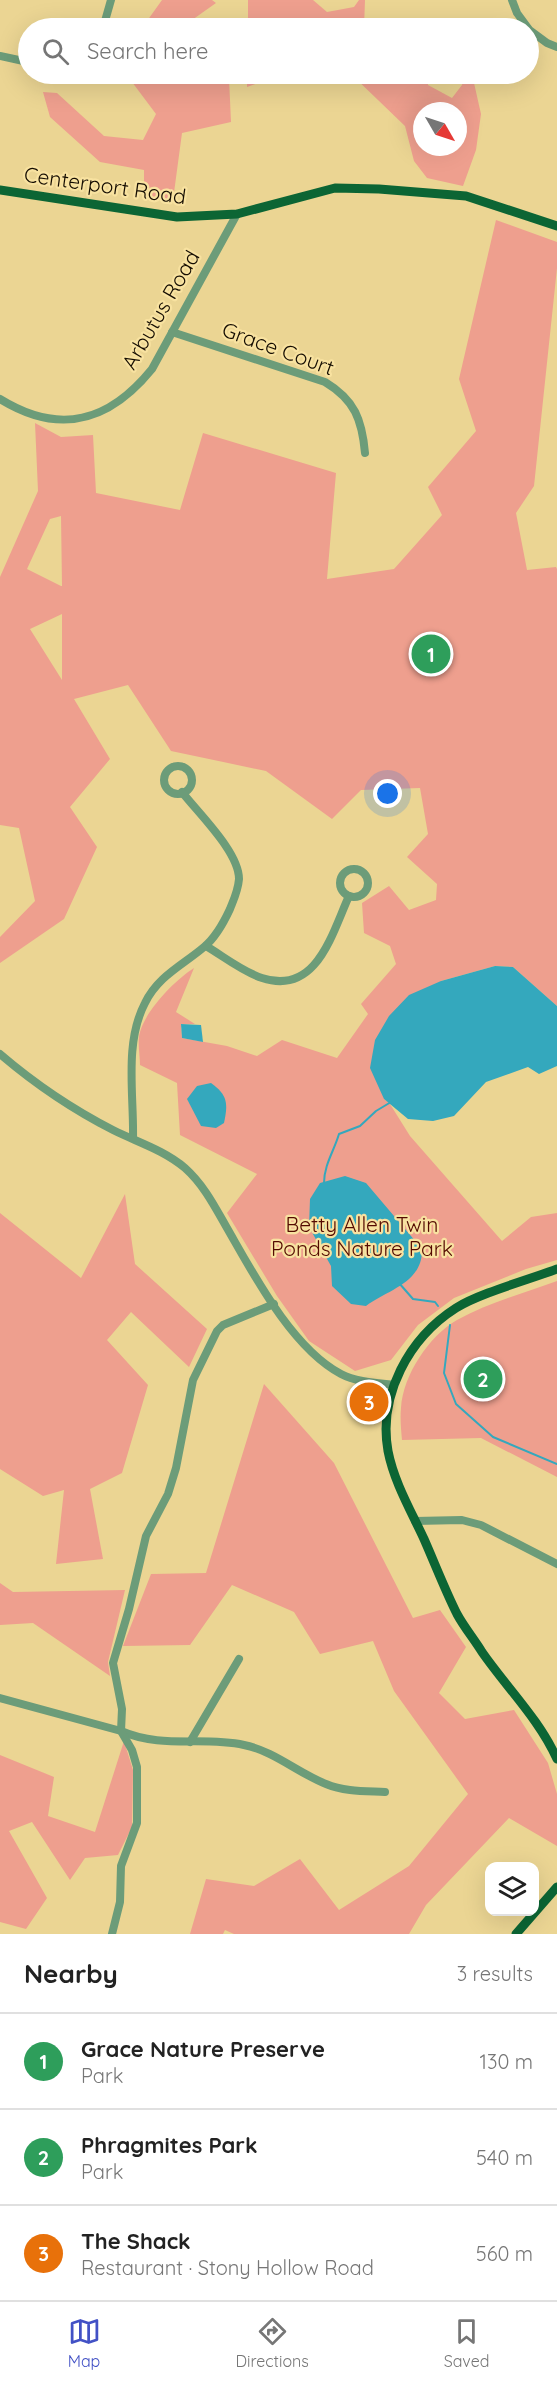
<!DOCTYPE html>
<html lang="en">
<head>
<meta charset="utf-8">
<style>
  :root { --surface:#fff; --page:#f6f6f6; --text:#222; --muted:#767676; --line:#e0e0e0; --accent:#4251c5 }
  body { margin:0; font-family:Quicksand,sans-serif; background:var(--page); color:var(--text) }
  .controls { position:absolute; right:18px; bottom:18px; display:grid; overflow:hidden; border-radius:12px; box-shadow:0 6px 24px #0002 }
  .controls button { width:54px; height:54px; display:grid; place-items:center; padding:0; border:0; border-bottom:2px solid var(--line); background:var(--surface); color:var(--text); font:30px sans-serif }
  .compass { position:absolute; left:413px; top:102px; width:54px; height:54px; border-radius:50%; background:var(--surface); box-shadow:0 6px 24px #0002; rotate:129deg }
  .you { position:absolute; left:388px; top:794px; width:21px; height:21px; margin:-15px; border:4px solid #fff; border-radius:50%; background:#1a73e8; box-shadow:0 0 0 9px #1a73e833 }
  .badge { display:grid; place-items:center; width:39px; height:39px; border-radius:50%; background:var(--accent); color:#fff; font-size:20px; font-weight:700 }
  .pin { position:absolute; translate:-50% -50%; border:3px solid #fff; box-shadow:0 2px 6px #0006 }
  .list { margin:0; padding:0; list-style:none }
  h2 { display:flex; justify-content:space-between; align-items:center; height:78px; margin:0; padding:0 24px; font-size:26px }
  h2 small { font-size:20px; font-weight:400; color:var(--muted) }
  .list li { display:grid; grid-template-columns:39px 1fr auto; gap:18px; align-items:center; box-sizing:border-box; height:96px; padding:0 24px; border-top:2px solid var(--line) }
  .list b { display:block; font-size:22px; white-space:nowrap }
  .list p { margin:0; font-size:20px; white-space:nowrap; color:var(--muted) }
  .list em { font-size:20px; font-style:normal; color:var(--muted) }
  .icon { flex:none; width:33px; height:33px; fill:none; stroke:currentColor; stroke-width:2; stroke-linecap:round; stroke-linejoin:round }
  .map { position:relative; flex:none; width:557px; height:1934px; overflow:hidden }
  .search { position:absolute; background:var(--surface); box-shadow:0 6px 24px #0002; left:18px; right:18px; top:18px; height:66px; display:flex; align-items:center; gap:15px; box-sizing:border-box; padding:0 21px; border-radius:33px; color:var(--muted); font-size:22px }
  .sheet { height:366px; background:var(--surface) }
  nav { display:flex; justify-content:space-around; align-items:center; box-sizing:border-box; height:84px; border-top:2px solid var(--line); background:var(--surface); font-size:16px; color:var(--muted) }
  nav a { display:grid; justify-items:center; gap:3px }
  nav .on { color:var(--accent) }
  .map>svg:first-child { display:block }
  .green { fill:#ee9f8e; fill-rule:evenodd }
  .water { fill:#34a8bd }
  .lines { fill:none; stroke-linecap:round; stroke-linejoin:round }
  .stream { stroke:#34a8bd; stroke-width:2 }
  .minor { stroke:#6c9c79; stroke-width:8 }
  .major { stroke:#0c6534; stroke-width:9 }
  .labels { text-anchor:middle; stroke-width:4.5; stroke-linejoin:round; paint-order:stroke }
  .street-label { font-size:21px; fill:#140c00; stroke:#f8e2a0 }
  .park-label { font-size:21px; fill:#540a01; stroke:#f8e2a0 }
</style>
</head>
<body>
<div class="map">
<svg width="557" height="1934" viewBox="0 0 557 1934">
  <rect width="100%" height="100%" fill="#ebd593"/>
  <g class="green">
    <path d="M 162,0 L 212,0 L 216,3 L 192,20 L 191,28 L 142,28 Z"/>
    <path d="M 248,0 L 313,0 L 327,12 L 354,7 L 359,0 L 365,0 L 364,28 L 248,28 Z"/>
    <path d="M 126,74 L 195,74 L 229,78 L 231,122 L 182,133 L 173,200 L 144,199 L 144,170 L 100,162 L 50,117 L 43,92 L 57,93 L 104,136 L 143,140 L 156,114 Z"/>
    <path d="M 247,74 L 283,74 L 247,87 Z"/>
    <path d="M 351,74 L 428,74 L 428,85 L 452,98 L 462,85 L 465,74 L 472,74 L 481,114 L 476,150 L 463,186 L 427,178 L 414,161 L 405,126 ZM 422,111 L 458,111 L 458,147 L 422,147 Z"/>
    <path d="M 496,220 L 557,242 L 557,268 L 534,486 L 516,513 L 527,570 L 556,567 L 557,569 L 557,1006 L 513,967 L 495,966 L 441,981 L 384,1099 L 390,1104 L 410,1136 L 502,1241 L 531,1217 L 557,1213 L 557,1260 L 526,1269 L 454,1298 L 418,1325 L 391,1360 L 355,1371 L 309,1341 L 277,1296 L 227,1213 L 257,1174 L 180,1135 L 177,1083 L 140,1065 C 140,1055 137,1041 140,1032 C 146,1010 175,980 194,968 L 176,1012 L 195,1024 L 181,1024 L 182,1038 L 227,1046 L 257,1056 L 282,1040 L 337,1058 L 368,1014 L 361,1004 L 396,964 L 390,946 L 364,933 L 362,903 L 389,886 L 409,910 L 436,900 L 437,884 L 407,857 L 428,834 L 420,788 L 361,790 L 332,819 L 266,771 L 171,751 L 128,685 L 74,699 L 110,759 L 70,807 L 97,847 L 64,919 L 0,963 L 0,937 L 35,901 L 19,828 L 0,825 L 0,577 L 38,491 L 35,423 L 61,437 L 93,435 L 96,493 L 180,510 L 203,433 L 336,473 L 327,579 L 394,569 L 442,515 L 428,487 L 476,431 L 459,379 ZM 61,516 L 62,586 L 61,586 L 27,569 L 50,519 ZM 62,614 L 62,680 L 30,629 Z"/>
    <path d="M 125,1194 L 135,1264 L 207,1329 L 189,1367 L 131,1312 L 107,1340 L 148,1385 L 122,1473 L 90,1489 L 103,1559 L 56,1564 L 64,1490 L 43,1496 L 0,1469 L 0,1213 L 81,1278 Z"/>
    <path d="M 557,1281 L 557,1477 L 481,1438 L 402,1440 C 401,1429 400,1418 401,1408 C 403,1375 429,1336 457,1320 C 488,1303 524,1293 557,1281 Z"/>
    <path d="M 264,1384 L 334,1463 L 413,1618 L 440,1610 L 466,1647 L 439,1693 L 465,1719 L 514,1710 L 548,1763 L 557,1794 L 557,1846 L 509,1818 L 426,1905 L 409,1934 L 234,1934 L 225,1930 L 223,1934 L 190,1934 L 206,1879 L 254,1886 L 300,1859 L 339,1910 L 409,1866 L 468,1794 L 394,1691 L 373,1641 L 320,1654 L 294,1612 L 232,1585 L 190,1645 L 123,1646 L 151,1574 L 206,1573 Z"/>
    <path d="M 0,1583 L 13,1592 L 125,1590 L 108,1662 L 110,1676 L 33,1623 L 0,1625 Z"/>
    <path d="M 124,1741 L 133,1770 L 132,1827 L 118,1855 L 85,1858 L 70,1880 L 32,1822 L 9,1831 L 47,1898 L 26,1929 L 0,1922 L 0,1755 L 54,1777 L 48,1816 L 95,1832 Z"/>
  </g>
  <g class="water">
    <path d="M 495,966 L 513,967 L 557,1006 L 557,1066 L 539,1074 L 528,1067 L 486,1082 L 454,1116 L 433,1121 L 408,1119 L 384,1099 L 370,1068 L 375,1040 L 389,1016 L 409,995 L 441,981 Z"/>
    <path d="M 181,1024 L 201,1025 L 203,1042 L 182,1038 Z"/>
    <path d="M 211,1083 C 228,1095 228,1104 224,1123 L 216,1128 L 201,1126 L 187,1099 L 197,1086 Z"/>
    <path d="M 345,1176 L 366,1183 L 422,1249 C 423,1283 387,1290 366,1306 L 351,1304 L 332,1286 L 331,1266 L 309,1227 L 310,1199 L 320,1183 Z"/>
  </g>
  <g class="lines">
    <g class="stream">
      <path d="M 324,1183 C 324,1165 334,1151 339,1134 L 360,1126 L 376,1111 L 391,1102"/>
      <path d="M 399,1283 L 413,1299 L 435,1302 L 438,1306"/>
      <path d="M 450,1325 L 444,1373 L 456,1404 L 493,1437 L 557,1464"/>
    </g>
    <g class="minor">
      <path d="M 512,0 L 517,13 L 528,28"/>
      <path d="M 103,28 L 111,0"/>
      <path d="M 528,29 L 547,43 L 557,47"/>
      <path d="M 0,56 L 28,62"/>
      <path d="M 172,332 L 325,382 C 355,400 362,420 365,453"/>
      <path d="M 0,399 C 60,436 109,422 152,369 L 237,214"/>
      <circle cx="178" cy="780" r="14"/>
      <circle cx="354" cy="883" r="14"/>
      <path d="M 206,946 C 223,956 243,972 262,978 C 317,996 332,933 349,896"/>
      <path d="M 0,1054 C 35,1084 72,1109 113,1130 C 137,1142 164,1150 185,1168 C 204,1185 215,1207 227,1228 C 254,1275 292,1348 341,1374 C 356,1382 377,1383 394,1385"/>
      <path d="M 133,1138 C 134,1095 124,1043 145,1003 C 158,976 183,965 204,947 C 215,938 224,922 230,909 C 234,899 238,891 239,879 C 239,852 199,814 182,792"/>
      <path d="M 415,1521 L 462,1520 L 481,1525 L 557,1564"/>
      <path d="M 0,1698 L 121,1731 C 162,1749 203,1736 244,1745 C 274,1751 298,1773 326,1784 C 345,1792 366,1791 385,1792"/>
      <path d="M 190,1742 L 239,1659"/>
      <path d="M 112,1934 L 120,1902 L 121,1866 L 137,1823 L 137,1767 L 132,1750 L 121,1731 L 122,1709 L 113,1663 L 129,1609 L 146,1536 L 168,1494 L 176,1468 L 193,1380 L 217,1331 L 223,1325 L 274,1304"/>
    </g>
    <g class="major">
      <path d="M 0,190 L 177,217 L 237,214 L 335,188 L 379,189 L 466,196 L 557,226"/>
      <path d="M 557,1269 C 528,1280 480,1293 456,1308 C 409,1338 378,1395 388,1451 C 394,1482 411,1511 424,1539 C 435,1564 445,1590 457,1614 C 464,1627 474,1639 482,1652 C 507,1688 539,1719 557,1759"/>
      <path d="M 516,1934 L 557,1887"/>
    </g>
  </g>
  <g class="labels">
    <g class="street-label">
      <text transform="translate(105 186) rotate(8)" y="7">Centerport Road</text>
      <text transform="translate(161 310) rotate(-60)" y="7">Arbutus Road</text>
      <text transform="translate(278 349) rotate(20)" y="7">Grace Court</text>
    </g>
    <g class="park-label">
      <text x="362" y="1232">Betty Allen Twin<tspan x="362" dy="24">Ponds Nature Park</tspan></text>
    </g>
  </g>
</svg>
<div class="controls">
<button><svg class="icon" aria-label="layers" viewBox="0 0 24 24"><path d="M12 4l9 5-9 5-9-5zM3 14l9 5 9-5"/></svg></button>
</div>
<svg class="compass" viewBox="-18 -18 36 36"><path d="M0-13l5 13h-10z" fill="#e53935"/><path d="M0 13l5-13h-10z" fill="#767676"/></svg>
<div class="you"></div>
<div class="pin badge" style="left:431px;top:654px;background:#2e9e5b">1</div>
<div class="pin badge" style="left:483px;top:1379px;background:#2e9e5b">2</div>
<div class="pin badge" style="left:369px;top:1402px;background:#e8710a">3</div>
<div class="search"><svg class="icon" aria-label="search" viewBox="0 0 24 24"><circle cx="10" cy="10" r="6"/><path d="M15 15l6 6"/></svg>Search here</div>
</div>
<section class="sheet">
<h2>Nearby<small>3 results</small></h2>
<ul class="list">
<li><span class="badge" style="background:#2e9e5b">1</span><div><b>Grace Nature Preserve</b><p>Park</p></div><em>130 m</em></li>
<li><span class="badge" style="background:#2e9e5b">2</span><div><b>Phragmites Park</b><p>Park</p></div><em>540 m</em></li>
<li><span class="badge" style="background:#e8710a">3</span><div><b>The Shack</b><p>Restaurant · Stony Hollow Road</p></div><em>560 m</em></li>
</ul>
</section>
<nav>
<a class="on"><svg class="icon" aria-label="map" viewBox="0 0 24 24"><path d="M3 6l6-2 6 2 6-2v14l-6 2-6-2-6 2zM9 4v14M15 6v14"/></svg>Map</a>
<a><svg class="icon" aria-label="directions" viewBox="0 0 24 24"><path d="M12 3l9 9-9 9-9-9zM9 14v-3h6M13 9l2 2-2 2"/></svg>Directions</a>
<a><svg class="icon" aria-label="saved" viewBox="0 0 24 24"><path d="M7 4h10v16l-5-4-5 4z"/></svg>Saved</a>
</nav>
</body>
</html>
